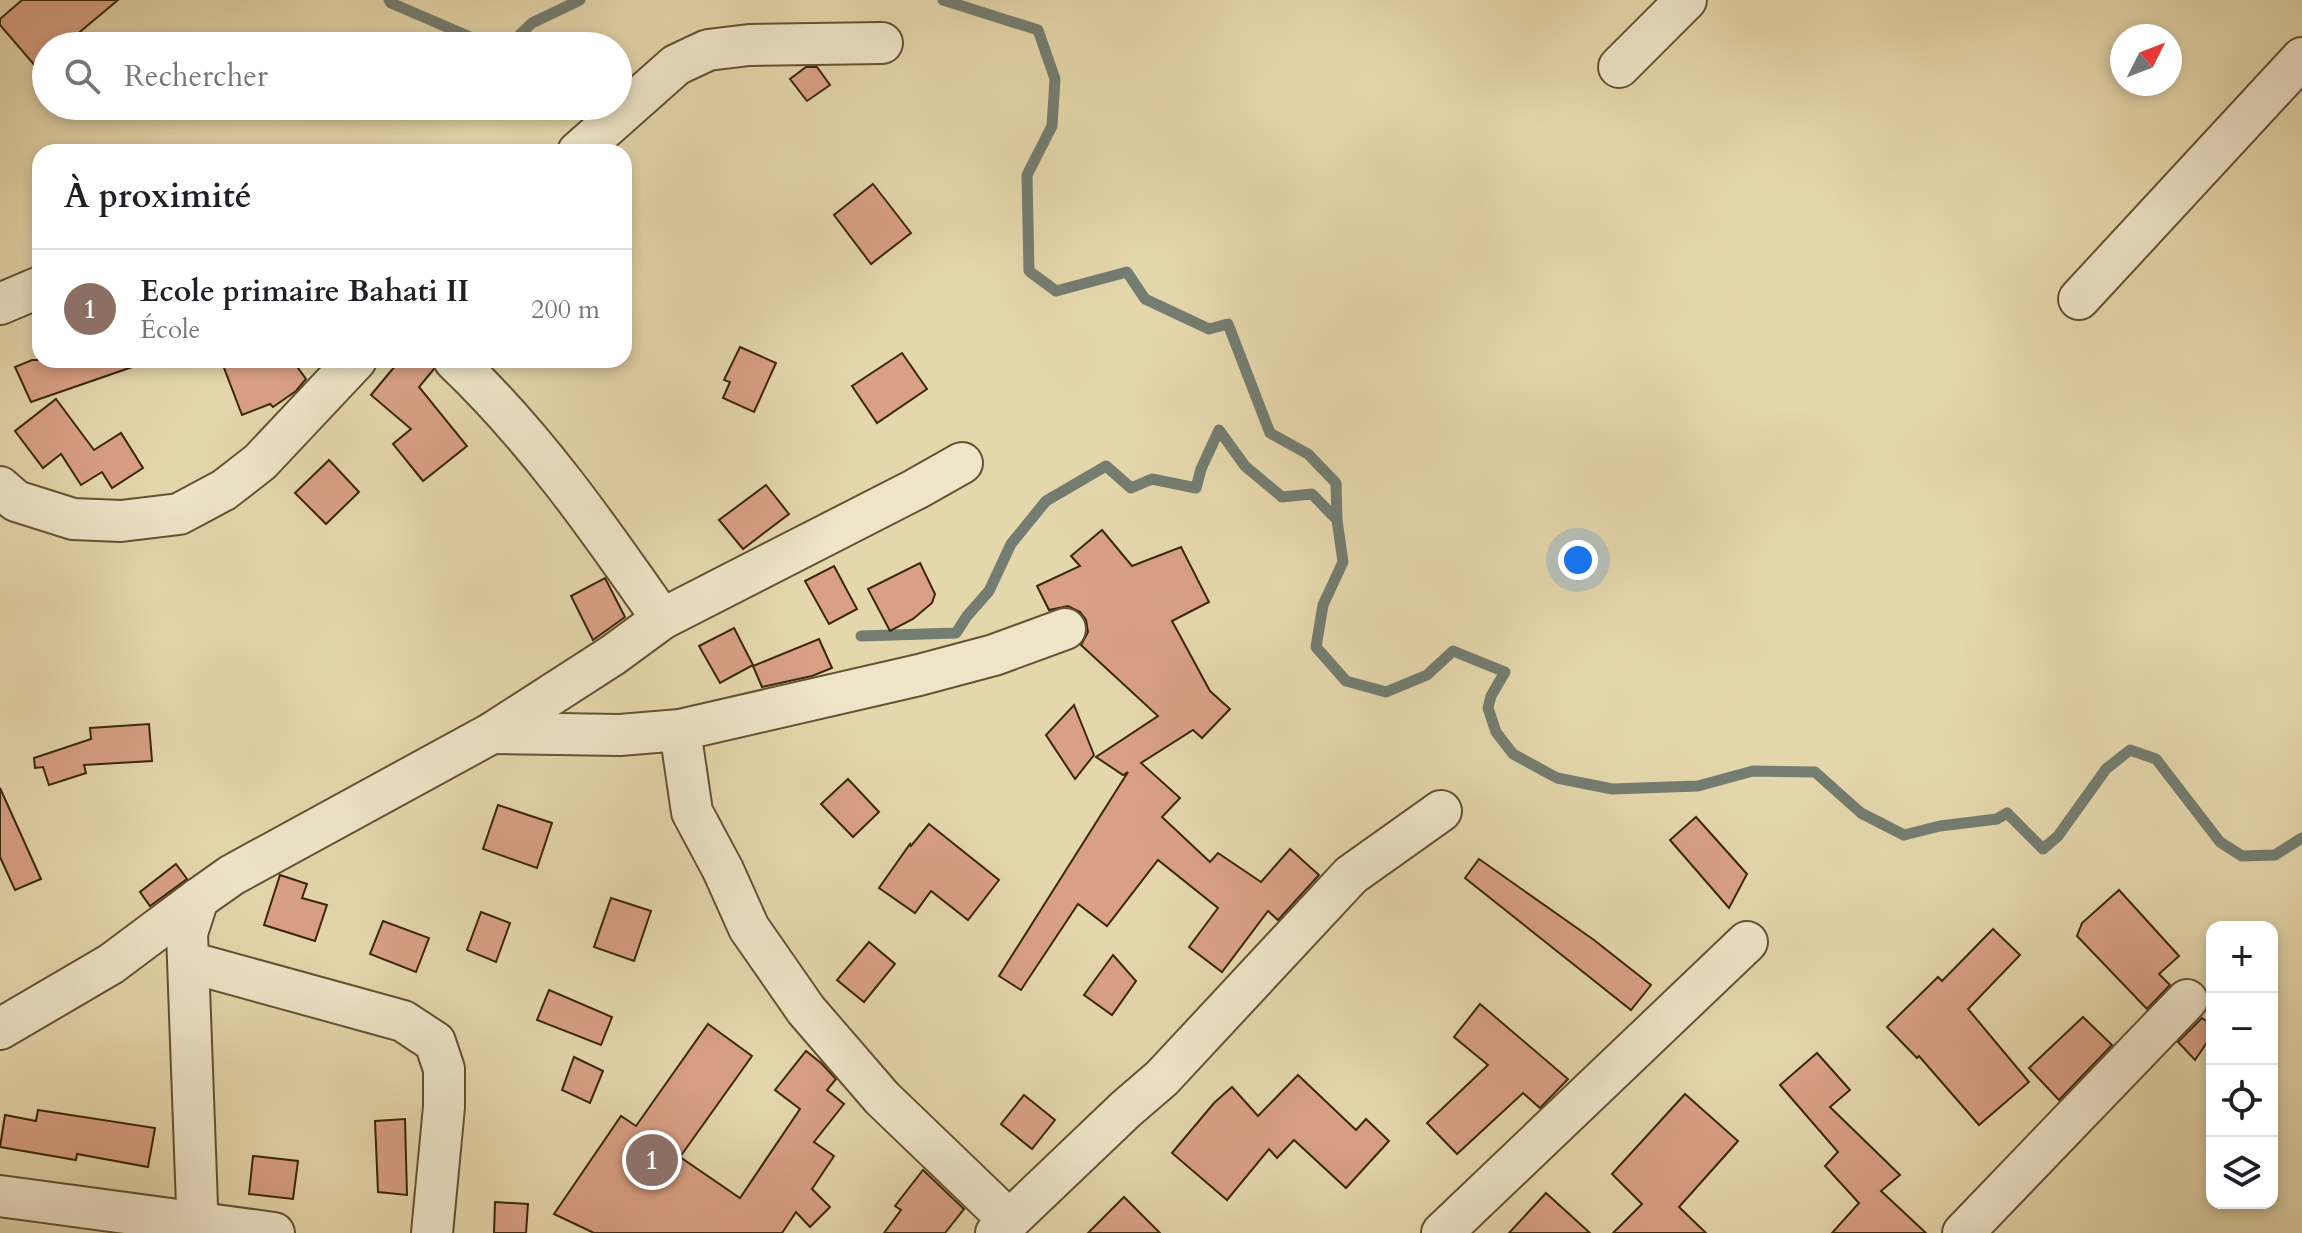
<!DOCTYPE html>
<html lang="fr">
<head>
<meta charset="utf-8">
<style>
  :root { --surface:#fff; --page:#f2f2f2; --text:#202124; --muted:#757577; --line:#e0e0e0; --accent:#1a73e8 }
  body { margin:0; font-family:Cardo,serif; background:var(--page); color:var(--text) }
  .controls { position:absolute; right:24px; bottom:24px; display:grid; overflow:hidden; border-radius:16px; box-shadow:0 4px 12px #0003 }
  .controls button { width:72px; height:72px; display:grid; place-items:center; padding:0; border:0; border-bottom:2px solid var(--line); background:var(--surface); color:var(--text); font:40px sans-serif }
  .compass { position:absolute; left:2110px; top:24px; width:72px; height:72px; border-radius:50%; background:var(--surface); box-shadow:0 4px 12px #0003; rotate:48deg }
  .you { position:absolute; left:1578px; top:560px; width:28px; height:28px; margin:-20px; border:6px solid #fff; border-radius:50%; background:#1a73e8; box-shadow:0 0 0 12px #1a73e833 }
  .badge { display:grid; place-items:center; width:52px; height:52px; border-radius:50%; background:var(--accent); color:#fff; font-size:26px; font-weight:700 }
  .pin { position:absolute; translate:-50% -50%; border:4px solid #fff; box-shadow:0 2px 8px #0006 }
  .list { margin:0; padding:0; list-style:none }
  h2 { display:flex; justify-content:space-between; align-items:center; height:104px; margin:0; padding:0 32px; font-size:34px }
  h2 small { font-size:26px; font-weight:400; color:var(--muted) }
  .list li { display:grid; grid-template-columns:52px 1fr auto; gap:24px; align-items:center; box-sizing:border-box; height:120px; padding:0 32px; border-top:2px solid var(--line) }
  .list b { display:block; font-size:30px; white-space:nowrap }
  .list p { margin:0; font-size:26px; white-space:nowrap; color:var(--muted) }
  .list em { font-size:26px; font-style:normal; color:var(--muted) }
  .icon { flex:none; width:44px; height:44px; fill:none; stroke:currentColor; stroke-width:2; stroke-linecap:round; stroke-linejoin:round }
  .map { position:relative; flex:none; width:2302px; height:1233px; overflow:hidden }
  .search { position:absolute; background:var(--surface); box-shadow:0 4px 12px #0003; left:32px; top:32px; width:600px; height:88px; display:flex; align-items:center; gap:20px; box-sizing:border-box; padding:0 28px; border-radius:44px; color:var(--muted); font-size:30px }
  .panel { position:absolute; background:var(--surface); box-shadow:0 4px 12px #0003; left:32px; top:144px; width:600px; height:224px; border-radius:24px }
  .map>svg:first-child { display:block }
  .lines { fill:none; stroke-linecap:round; stroke-linejoin:round }
  .stream { stroke:#747d71; stroke-width:11 }
  .building { fill:#d9a085; stroke:#3a260b; stroke-width:2 }
  .minor-casing { stroke:#655233; stroke-width:44 }
  .minor { stroke:#eee5c9; stroke-width:40 }
</style>
</head>
<body>
<div class="map">
<svg width="2302" height="1233" viewBox="0 0 2302 1233">
  <rect width="100%" height="100%" fill="#e5d7ac"/>
  <filter id="stains"><feTurbulence type="fractalNoise" baseFrequency=".0025" numOctaves="4"/><feColorMatrix values="0 0 0 0 .2 0 0 0 0 .09 0 0 0 0 .02 0 0 0 .5 -.17"/></filter>
  <radialGradient id="worn" r=".72"><stop offset=".6" stop-color="#630" stop-opacity="0"/><stop offset="1" stop-color="#630" stop-opacity=".3"/></radialGradient>
  <g class="lines">
    <g class="stream">
      <path d="M 389,0 L 391,3 L 491,46"/>
      <path d="M 943,0 L 1038,30 L 1055,79 L 1052,126 L 1027,175 L 1029,271 L 1056,291 L 1127,272 L 1145,299 L 1209,329 L 1228,324 L 1270,433 L 1308,454 L 1336,483 L 1337,520"/>
      <path d="M 508,46 L 532,23 L 580,0"/>
      <path d="M 861,636 L 956,633 L 967,616 L 989,591 L 1011,544 L 1046,501 L 1106,466 L 1131,488 L 1152,479 L 1196,488 L 1201,469 L 1219,430 L 1245,466 L 1282,497 L 1312,494 L 1337,520 L 1343,562 L 1323,605 L 1316,647 L 1346,681 L 1386,692 L 1427,675 L 1453,651 L 1505,672 L 1491,696 L 1488,708 L 1496,732 L 1513,754 L 1557,778 L 1612,789 L 1698,786 L 1753,771 L 1815,772 L 1861,813 L 1904,835 L 1940,826 L 1997,819 L 2007,813 L 2043,849 L 2058,836 L 2106,769 L 2130,750 L 2156,759 L 2220,842 L 2242,856 L 2275,855 L 2302,838"/>
    </g>
  </g>
  <g class="building">
    <path d="M 22,0 L 118,0 L 63,46 L 46,46 L 46,60 L 37,68 L 0,25 L 0,19 Z"/>
    <path d="M 806,67 L 817,67 L 830,85 L 807,101 L 790,79 Z"/>
    <path d="M 873,184 L 911,233 L 871,264 L 834,215 Z"/>
    <path d="M 740,347 L 776,363 L 754,412 L 723,398 L 730,382 L 724,380 Z"/>
    <path d="M 902,353 L 927,389 L 877,423 L 852,386 Z"/>
    <path d="M 32,360 L 137,360 L 138,365 L 31,402 L 15,367 Z"/>
    <path d="M 221,360 L 292,360 L 306,379 L 296,391 L 273,407 L 270,404 L 242,415 Z"/>
    <path d="M 400,360 L 432,360 L 434,369 L 419,387 L 467,446 L 423,481 L 393,444 L 411,429 L 371,395 Z"/>
    <path d="M 56,399 L 94,450 L 121,433 L 143,468 L 112,488 L 102,472 L 81,485 L 61,454 L 43,468 L 15,431 Z"/>
    <path d="M 329,460 L 359,492 L 326,524 L 295,493 Z"/>
    <path d="M 766,485 L 789,514 L 743,549 L 719,520 Z"/>
    <path d="M 1102,530 L 1132,566 L 1181,547 L 1209,602 L 1172,621 L 1210,691 L 1230,709 L 1202,738 L 1193,730 L 1141,763 L 1180,798 L 1162,817 L 1210,862 L 1218,853 L 1261,882 L 1290,849 L 1319,875 L 1278,920 L 1268,911 L 1222,972 L 1189,947 L 1218,908 L 1158,860 L 1107,926 L 1078,904 L 1021,990 L 999,976 L 1128,772 L 1123,775 L 1096,757 L 1158,716 L 1081,645 L 1088,632 L 1086,620 L 1080,612 L 1068,606 L 1049,610 L 1037,586 L 1080,566 L 1071,556 Z"/>
    <path d="M 920,563 L 935,594 L 932,603 L 913,619 L 890,631 L 868,589 Z"/>
    <path d="M 834,566 L 857,609 L 829,624 L 805,581 Z"/>
    <path d="M 605,578 L 625,617 L 593,640 L 571,596 Z"/>
    <path d="M 734,628 L 753,665 L 720,683 L 699,646 Z"/>
    <path d="M 819,639 L 832,668 L 812,676 L 762,687 L 753,666 Z"/>
    <path d="M 1074,705 L 1094,755 L 1075,779 L 1046,735 Z"/>
    <path d="M 149,724 L 152,761 L 84,765 L 86,773 L 49,785 L 43,767 L 35,768 L 34,758 L 91,739 L 90,728 Z"/>
    <path d="M 848,779 L 879,812 L 853,837 L 821,804 Z"/>
    <path d="M 0,788 L 41,879 L 15,890 L 0,857 Z"/>
    <path d="M 498,805 L 552,823 L 537,868 L 483,849 Z"/>
    <path d="M 1696,817 L 1747,874 L 1729,908 L 1670,840 Z"/>
    <path d="M 929,824 L 999,880 L 968,920 L 931,891 L 915,913 L 879,888 L 910,844 L 911,846 Z"/>
    <path d="M 1479,859 L 1594,940 L 1651,985 L 1631,1010 L 1465,878 Z"/>
    <path d="M 176,864 L 187,879 L 150,906 L 140,892 Z"/>
    <path d="M 280,875 L 307,884 L 302,898 L 327,905 L 315,941 L 264,925 Z"/>
    <path d="M 2119,890 L 2179,956 L 2159,974 L 2170,985 L 2147,1009 L 2077,936 L 2082,923 Z"/>
    <path d="M 611,898 L 651,911 L 634,961 L 594,947 Z"/>
    <path d="M 481,912 L 510,923 L 496,962 L 467,950 Z"/>
    <path d="M 383,921 L 429,938 L 416,972 L 370,954 Z"/>
    <path d="M 1993,929 L 2020,955 L 1968,1009 L 2029,1082 L 1979,1125 L 1919,1056 L 1917,1058 L 1887,1027 L 1938,977 L 1942,981 Z"/>
    <path d="M 869,942 L 895,964 L 864,1002 L 837,980 Z"/>
    <path d="M 1113,955 L 1136,981 L 1112,1015 L 1084,995 Z"/>
    <path d="M 549,990 L 612,1017 L 601,1045 L 537,1020 Z"/>
    <path d="M 1480,1004 L 1568,1079 L 1540,1108 L 1523,1093 L 1457,1154 L 1427,1123 L 1488,1065 L 1454,1037 Z"/>
    <path d="M 2083,1017 L 2112,1045 L 2059,1100 L 2029,1068 Z"/>
    <path d="M 2202,1018 L 2212,1025 L 2212,1035 L 2195,1060 L 2178,1042 Z"/>
    <path d="M 708,1024 L 752,1056 L 680,1157 L 740,1198 L 800,1109 L 775,1090 L 806,1051 L 821,1063 L 836,1079 L 827,1090 L 844,1104 L 814,1142 L 834,1156 L 812,1189 L 830,1207 L 810,1227 L 796,1212 L 782,1233 L 594,1233 L 554,1214 L 621,1116 L 636,1126 Z"/>
    <path d="M 1817,1053 L 1850,1090 L 1830,1107 L 1900,1175 L 1881,1191 L 1926,1233 L 1832,1233 L 1859,1203 L 1825,1166 L 1838,1152 L 1780,1085 Z"/>
    <path d="M 574,1057 L 603,1071 L 590,1103 L 562,1090 Z"/>
    <path d="M 1298,1075 L 1356,1130 L 1366,1119 L 1389,1141 L 1346,1188 L 1294,1140 L 1277,1158 L 1269,1149 L 1227,1200 L 1172,1153 L 1214,1103 L 1232,1087 L 1258,1116 Z"/>
    <path d="M 1685,1094 L 1738,1141 L 1679,1207 L 1706,1233 L 1613,1233 L 1642,1204 L 1612,1174 Z"/>
    <path d="M 1024,1095 L 1055,1120 L 1032,1149 L 1001,1124 Z"/>
    <path d="M 38,1110 L 155,1128 L 148,1167 L 77,1154 L 76,1160 L 0,1147 L 5,1115 L 36,1121 Z"/>
    <path d="M 405,1119 L 407,1195 L 378,1192 L 375,1121 Z"/>
    <path d="M 253,1156 L 298,1161 L 293,1199 L 249,1194 Z"/>
    <path d="M 923,1170 L 964,1209 L 945,1233 L 884,1233 L 901,1210 L 895,1206 Z"/>
    <path d="M 1546,1193 L 1590,1233 L 1509,1233 Z"/>
    <path d="M 1124,1197 L 1160,1233 L 1088,1233 Z"/>
    <path d="M 495,1202 L 528,1204 L 526,1233 L 494,1233 Z"/>
  </g>
  <g class="lines">
    <defs>
      <g id="minor">
        <path d="M 1619,67 L 1686,0"/>
        <path d="M 578,152 L 676,65 L 708,50 L 749,45 L 882,43"/>
        <path d="M 2079,299 L 2302,58"/>
        <path d="M 0,304 L 40,287"/>
        <path d="M 454,360 C 535,437 598,527 662,619"/>
        <path d="M 0,487 L 16,501 L 73,519 L 121,521 L 179,514 L 224,490 L 260,462 L 356,360"/>
        <path d="M 680,730 L 692,812 L 723,870 L 749,928 L 806,1010 L 882,1098 L 1009,1220"/>
        <path d="M 492,733 L 620,735 L 680,730 L 919,675 L 994,655 L 1065,629"/>
        <path d="M 189,962 L 403,1021 L 435,1042 L 444,1069 L 444,1107 L 432,1233"/>
        <path d="M 0,1029 L 111,964 L 198,899"/>
        <path d="M 0,1196 L 274,1233"/>
        <path d="M 198,1233 L 187,933 L 198,899 L 232,875 L 492,733 L 613,655 L 662,619 L 916,489 L 962,463"/>
        <path d="M 996,1233 L 1126,1109 L 1162,1078 L 1351,875 L 1441,811"/>
        <path d="M 1442,1233 L 1747,942"/>
        <path d="M 1963,1233 L 2187,1000"/>
      </g>
    </defs>
    <use href="#minor" class="minor-casing"/>
    <use href="#minor" class="minor"/>
  </g>
  <rect width="100%" height="100%" filter="url(#stains)"/>
  <rect width="100%" height="100%" fill="url(#worn)"/>
</svg>
<div class="controls">
<button>+</button>
<button>−</button>
<button><svg class="icon" aria-label="locate" viewBox="0 0 24 24"><circle cx="12" cy="12" r="6"/><path d="M12 2v4M12 18v4M2 12h4M18 12h4"/></svg></button>
<button><svg class="icon" aria-label="layers" viewBox="0 0 24 24"><path d="M12 4l9 5-9 5-9-5zM3 14l9 5 9-5"/></svg></button>
</div>
<svg class="compass" viewBox="-18 -18 36 36"><path d="M0-13l5 13h-10z" fill="#e53935"/><path d="M0 13l5-13h-10z" fill="#757577"/></svg>
<div class="you"></div>
<div class="pin badge" style="left:652px;top:1160px;background:#8d6e63">1</div>
<div class="search"><svg class="icon" aria-label="search" viewBox="0 0 24 24"><circle cx="10" cy="10" r="6"/><path d="M15 15l6 6"/></svg>Rechercher</div>
<section class="panel">
<h2>À proximité<small></small></h2>
<ul class="list">
<li><span class="badge" style="background:#8d6e63">1</span><div><b>Ecole primaire Bahati II</b><p>École</p></div><em>200 m</em></li>
</ul>
</section>
</div>
</body>
</html>
